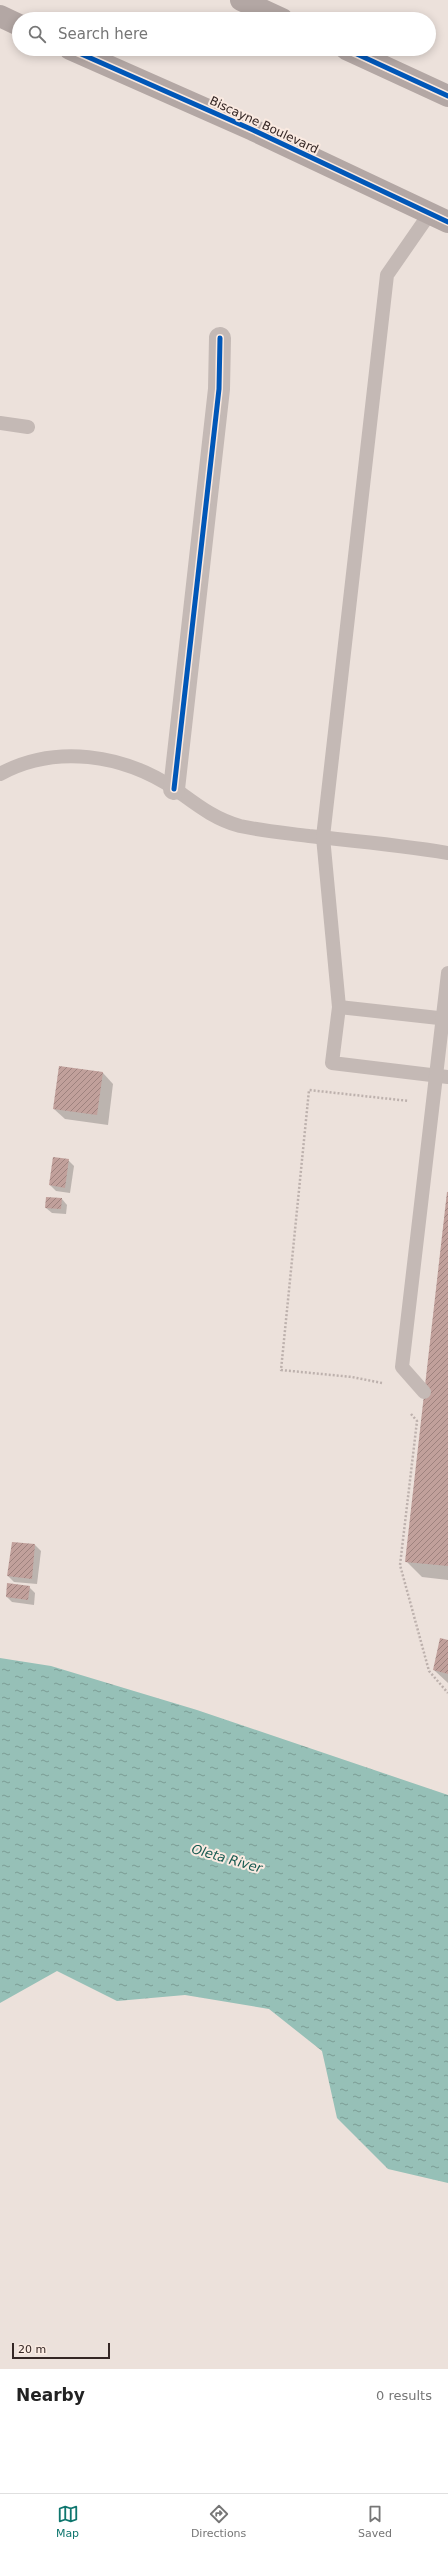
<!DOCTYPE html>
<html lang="en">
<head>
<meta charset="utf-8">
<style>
  :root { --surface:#fff; --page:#f2f2f2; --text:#222; --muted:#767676; --line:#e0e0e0; --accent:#0f766e }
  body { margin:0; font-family:"DejaVu Sans",sans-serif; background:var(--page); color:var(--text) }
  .scale { position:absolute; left:12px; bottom:10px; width:98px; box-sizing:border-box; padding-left:4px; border:2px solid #342624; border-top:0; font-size:11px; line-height:14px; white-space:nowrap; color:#342624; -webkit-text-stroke:3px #faeae1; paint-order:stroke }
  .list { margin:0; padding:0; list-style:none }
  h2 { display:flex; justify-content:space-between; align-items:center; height:52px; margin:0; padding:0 16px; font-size:17px }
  h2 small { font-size:13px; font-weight:400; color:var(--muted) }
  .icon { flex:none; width:22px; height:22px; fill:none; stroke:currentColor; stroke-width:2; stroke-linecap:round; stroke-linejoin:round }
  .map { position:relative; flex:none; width:448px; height:2369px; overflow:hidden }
  .search { position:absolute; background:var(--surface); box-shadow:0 2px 10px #0003; left:12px; right:12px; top:12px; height:44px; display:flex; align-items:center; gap:10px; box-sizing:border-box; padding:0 14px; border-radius:22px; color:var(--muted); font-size:15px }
  .sheet { height:124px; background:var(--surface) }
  nav { display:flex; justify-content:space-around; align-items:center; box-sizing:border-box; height:56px; border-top:1px solid var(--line); background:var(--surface); font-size:11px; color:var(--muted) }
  nav a { display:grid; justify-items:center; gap:2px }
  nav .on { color:var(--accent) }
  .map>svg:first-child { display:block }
  .water { fill:url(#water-ripples) }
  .shadow { fill:#0003 }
  .building { fill:url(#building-hatch) }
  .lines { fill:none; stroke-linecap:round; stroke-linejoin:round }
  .path { stroke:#bdb1ad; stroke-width:2.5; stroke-dasharray:2 2; stroke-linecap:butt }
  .lane { stroke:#c4b9b5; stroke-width:14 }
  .street { stroke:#c4b9b5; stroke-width:22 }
  .primary { stroke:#b3a7a4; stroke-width:22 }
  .cycleway-casing { stroke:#faeae1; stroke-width:8 }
  .cycleway { stroke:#0057b8; stroke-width:5 }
  .labels { text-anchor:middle; stroke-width:4; stroke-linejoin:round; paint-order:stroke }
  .street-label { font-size:12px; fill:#342624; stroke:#faeae1 }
  .water-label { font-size:13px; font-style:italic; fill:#165950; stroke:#faeae1 }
</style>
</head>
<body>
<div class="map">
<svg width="448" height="2369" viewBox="0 0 448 2369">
  <defs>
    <pattern id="water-ripples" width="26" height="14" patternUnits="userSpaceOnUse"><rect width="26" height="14" fill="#96c0b7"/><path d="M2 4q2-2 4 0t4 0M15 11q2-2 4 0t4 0" fill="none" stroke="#7b9c95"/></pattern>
    <pattern id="building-hatch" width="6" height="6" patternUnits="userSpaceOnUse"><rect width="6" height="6" fill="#c1a09b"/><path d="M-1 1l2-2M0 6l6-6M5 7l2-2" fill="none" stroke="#9e827e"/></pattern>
  </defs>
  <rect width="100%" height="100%" fill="#ece1db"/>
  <path class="water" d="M 0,1658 L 51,1666 L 197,1710 L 448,1795 L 448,2183 L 388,2169 L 337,2118 L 322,2051 L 269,2009 L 185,1995 L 117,2001 L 57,1971 L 0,2003 Z"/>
  <g class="shadow">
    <path d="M 103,1073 L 113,1084 L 108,1125 L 65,1119 L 54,1109 Z"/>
    <path d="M 68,1160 L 74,1166 L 70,1193 L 56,1191 L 50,1185 Z"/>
    <path d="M 448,1191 L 448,1580 L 422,1577 L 406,1561 Z"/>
    <path d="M 62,1199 L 67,1205 L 66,1214 L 52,1213 L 46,1208 Z"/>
    <path d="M 13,1543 L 35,1545 L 41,1551 L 37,1584 L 14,1582 L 8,1576 Z"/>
    <path d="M 29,1587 L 35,1593 L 34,1605 L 12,1602 L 7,1597 Z"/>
    <path d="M 448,1640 L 448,1683 L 434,1670 Z"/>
  </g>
  <g class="building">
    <path d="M 59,1066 L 103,1072 L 97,1115 L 53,1109 Z"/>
    <path d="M 53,1157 L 69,1159 L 65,1188 L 49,1185 Z"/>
    <path d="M 447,1192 L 448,1192 L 448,1566 L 405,1562 Z"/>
    <path d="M 46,1197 L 62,1198 L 61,1209 L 45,1208 Z"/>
    <path d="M 12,1542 L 35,1544 L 32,1579 L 7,1576 Z"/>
    <path d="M 7,1583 L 30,1586 L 28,1600 L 6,1597 Z"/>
    <path d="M 440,1638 L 448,1640 L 448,1674 L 433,1670 Z"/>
  </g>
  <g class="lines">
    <g class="path">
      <path d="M 382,1383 L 352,1377 L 281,1370 L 309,1090 L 409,1101"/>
      <path d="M 411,1414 L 417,1421 L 400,1565 L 429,1671 L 448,1693"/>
    </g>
    <g class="lane">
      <path d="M 0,423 L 28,427"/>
      <path d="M 0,774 C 55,744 123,754 175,789 C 196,804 214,819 240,826 C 263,831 286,833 309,836 C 356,841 402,845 448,853"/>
      <path d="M 339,1007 L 323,837 L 387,275 L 430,213"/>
      <path d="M 448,1019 L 339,1007 L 332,1063 L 448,1077"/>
      <path d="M 424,1392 L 402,1367 L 448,973"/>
    </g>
    <path class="street" d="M 174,789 L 219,389 L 220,338"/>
    <g class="primary">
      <path d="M 241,0 L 282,19"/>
      <path d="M 0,16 L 19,25"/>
      <path d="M 70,49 L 253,130 L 448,222"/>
      <path d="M 346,49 L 448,96"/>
    </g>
    <defs>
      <g id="cycleway">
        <path d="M 70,49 L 253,130 L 448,222"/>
        <path d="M 346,49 L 448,96"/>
        <path d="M 174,789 L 219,389 L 220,338"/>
      </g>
    </defs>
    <use href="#cycleway" class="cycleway-casing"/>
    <use href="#cycleway" class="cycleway"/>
  </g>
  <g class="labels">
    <g class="street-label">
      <text transform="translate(264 125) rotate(25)" y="4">Biscayne Boulevard</text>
    </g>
    <g class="water-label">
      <text transform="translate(227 1858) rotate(16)" y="5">Oleta River</text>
    </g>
  </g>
</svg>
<div class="scale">20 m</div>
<div class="search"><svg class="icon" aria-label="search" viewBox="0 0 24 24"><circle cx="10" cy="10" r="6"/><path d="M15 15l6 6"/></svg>Search here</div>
</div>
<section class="sheet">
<h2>Nearby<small>0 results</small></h2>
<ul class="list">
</ul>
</section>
<nav>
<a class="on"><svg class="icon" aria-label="map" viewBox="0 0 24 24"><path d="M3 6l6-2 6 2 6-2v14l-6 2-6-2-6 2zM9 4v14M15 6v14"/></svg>Map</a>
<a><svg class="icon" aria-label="directions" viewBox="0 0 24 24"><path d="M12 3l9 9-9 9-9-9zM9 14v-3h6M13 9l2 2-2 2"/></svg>Directions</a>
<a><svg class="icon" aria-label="saved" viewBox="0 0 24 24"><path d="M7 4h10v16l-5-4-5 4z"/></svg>Saved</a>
</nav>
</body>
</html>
